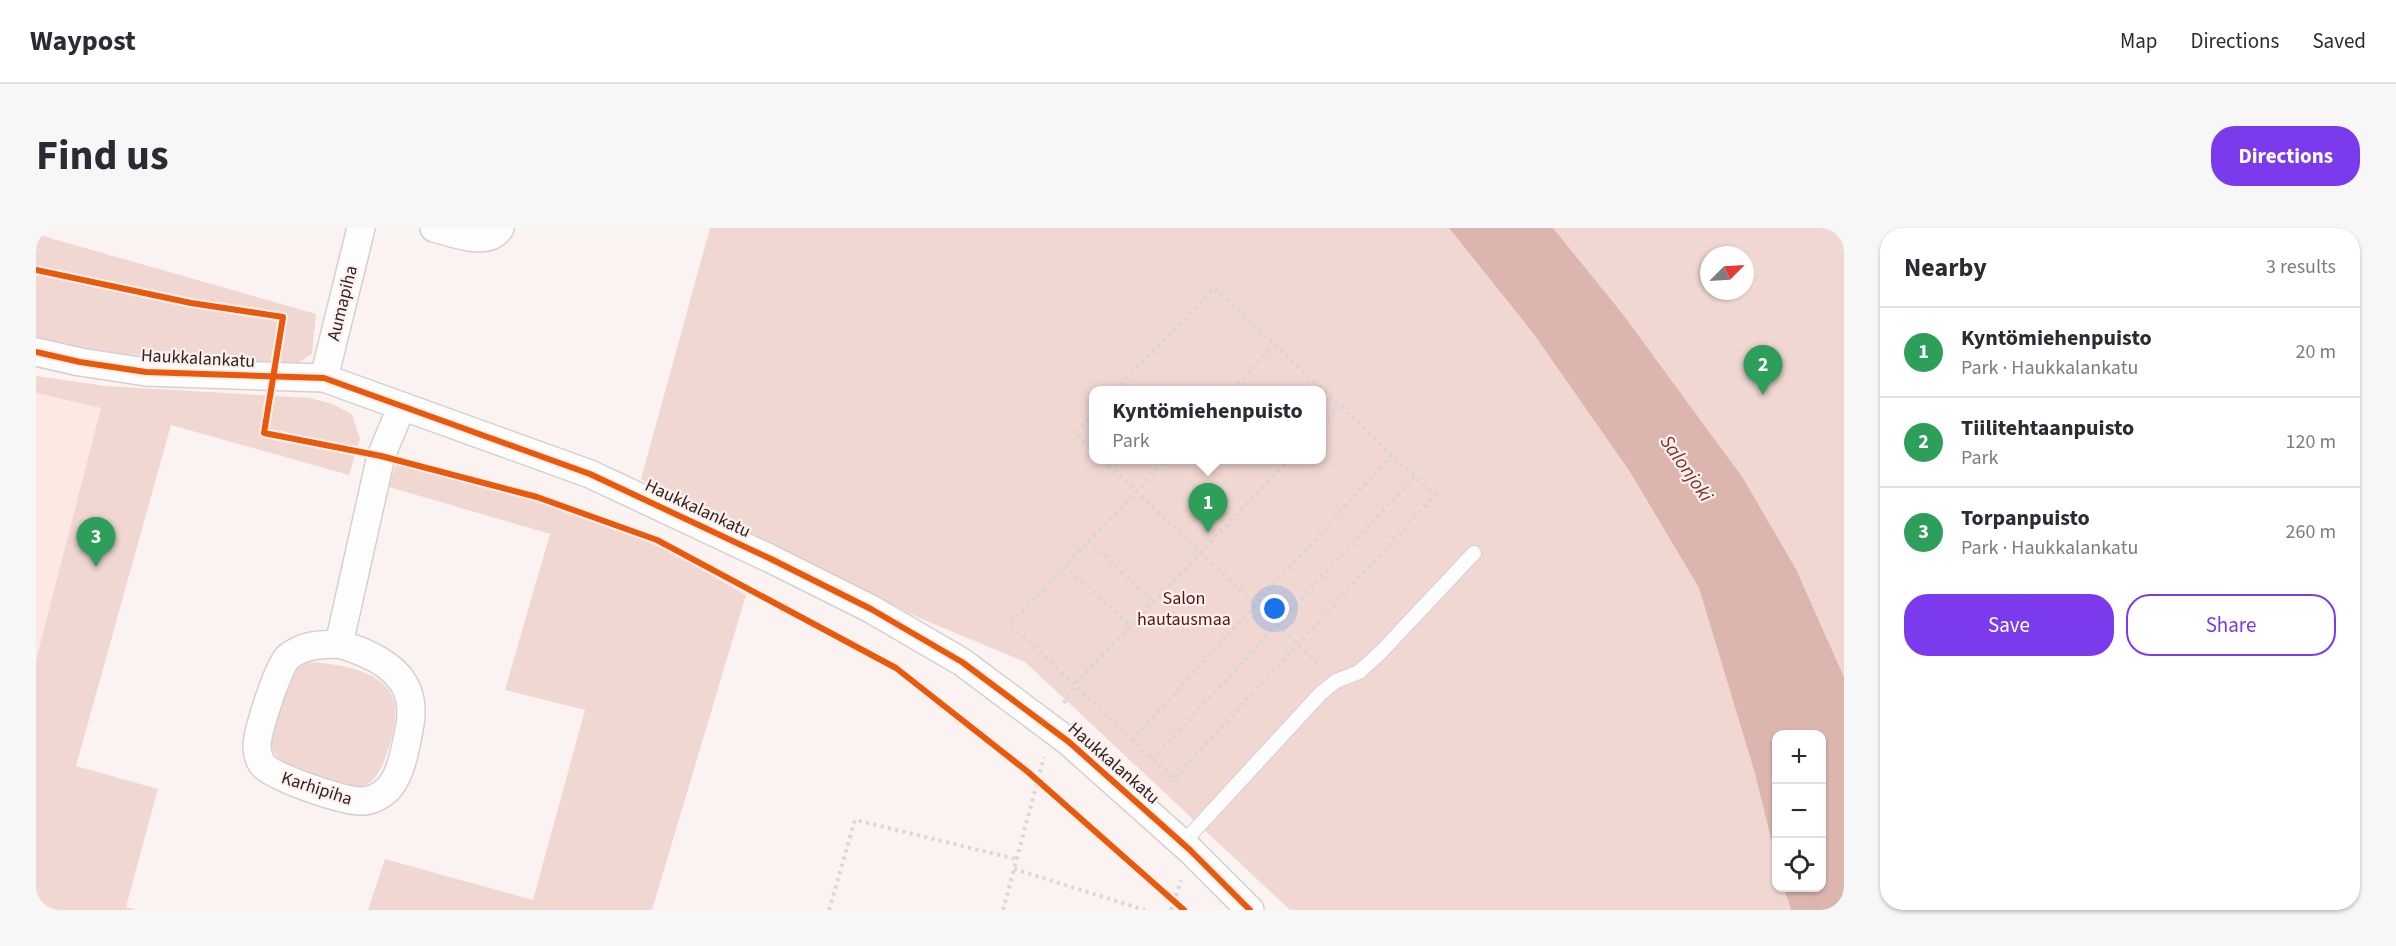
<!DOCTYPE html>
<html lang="en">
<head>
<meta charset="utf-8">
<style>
  :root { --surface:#fff; --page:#f7f7f7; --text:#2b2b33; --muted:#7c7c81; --line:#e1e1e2; --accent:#7c3aed }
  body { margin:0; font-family:"Source Sans 3",sans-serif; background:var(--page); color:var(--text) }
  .controls { position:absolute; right:18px; bottom:18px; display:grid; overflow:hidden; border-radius:12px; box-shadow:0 2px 4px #0004 }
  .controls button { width:54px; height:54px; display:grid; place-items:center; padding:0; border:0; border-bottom:2px solid var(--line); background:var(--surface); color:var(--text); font:30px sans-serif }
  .compass { position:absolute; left:1664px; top:18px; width:54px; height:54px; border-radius:50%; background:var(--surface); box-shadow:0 2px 4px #0004; rotate:66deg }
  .you { position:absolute; left:1239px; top:381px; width:21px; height:21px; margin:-15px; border:4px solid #fff; border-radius:50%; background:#1a73e8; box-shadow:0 0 0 9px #1a73e833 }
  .badge { display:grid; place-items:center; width:39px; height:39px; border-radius:50%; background:var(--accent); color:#fff; font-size:20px; font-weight:700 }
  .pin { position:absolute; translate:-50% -50px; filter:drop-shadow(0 2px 3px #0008) }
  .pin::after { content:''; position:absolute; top:32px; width:21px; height:18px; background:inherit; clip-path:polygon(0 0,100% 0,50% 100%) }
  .popup { position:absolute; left:1053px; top:158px; width:237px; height:78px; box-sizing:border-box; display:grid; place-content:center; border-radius:12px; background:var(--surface); filter:drop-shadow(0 2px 4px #0005); font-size:20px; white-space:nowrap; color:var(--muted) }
  .popup b { font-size:22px; color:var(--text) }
  .popup::after { content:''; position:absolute; left:50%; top:100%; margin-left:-12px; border:12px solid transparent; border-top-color:var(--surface) }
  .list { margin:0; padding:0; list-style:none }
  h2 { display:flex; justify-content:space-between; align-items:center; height:78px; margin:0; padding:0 24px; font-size:26px }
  h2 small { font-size:20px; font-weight:400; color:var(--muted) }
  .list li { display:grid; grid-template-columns:39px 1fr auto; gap:18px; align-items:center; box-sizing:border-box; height:90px; padding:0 24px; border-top:2px solid var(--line) }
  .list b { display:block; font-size:22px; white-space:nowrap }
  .list p { margin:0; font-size:20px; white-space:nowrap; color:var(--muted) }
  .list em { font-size:20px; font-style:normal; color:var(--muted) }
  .actions { display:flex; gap:12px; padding:18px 24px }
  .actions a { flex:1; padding:14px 0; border:2px solid var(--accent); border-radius:24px; text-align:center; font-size:21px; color:var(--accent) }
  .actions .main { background:var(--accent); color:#fff }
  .icon { flex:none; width:33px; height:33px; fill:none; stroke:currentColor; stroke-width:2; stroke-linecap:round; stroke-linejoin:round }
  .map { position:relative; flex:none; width:1808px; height:682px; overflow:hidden; border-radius:24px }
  header { display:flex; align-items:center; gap:36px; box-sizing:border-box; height:84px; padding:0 30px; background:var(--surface); border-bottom:2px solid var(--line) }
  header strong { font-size:28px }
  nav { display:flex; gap:33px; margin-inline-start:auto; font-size:21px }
  .intro { display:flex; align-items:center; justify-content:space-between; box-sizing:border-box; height:144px; padding:0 36px }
  h1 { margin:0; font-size:42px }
  .button { padding:15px 27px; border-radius:24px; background:var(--accent); color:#fff; font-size:21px; font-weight:700 }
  main { display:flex; gap:36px; padding:0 36px }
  aside { flex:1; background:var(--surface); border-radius:24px; box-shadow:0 2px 4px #0004 }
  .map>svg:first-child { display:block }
  .built { fill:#fde8e4 }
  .green { fill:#f1d7d2; fill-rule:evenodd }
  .water { fill:#dcb5ae }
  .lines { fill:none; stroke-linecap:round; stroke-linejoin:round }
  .service-casing { stroke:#d7cfcd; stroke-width:16 }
  .minor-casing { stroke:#d7cfcd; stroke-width:30 }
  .path { stroke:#d9d6d6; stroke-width:4; stroke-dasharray:3 4.5; stroke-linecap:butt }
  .service { stroke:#fefdfd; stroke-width:14 }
  .minor { stroke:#fefdfd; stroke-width:27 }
  .cycleway-casing { stroke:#fff0ee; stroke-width:10 }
  .cycleway { stroke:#e8590c; stroke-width:6 }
  .labels { text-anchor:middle; stroke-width:4.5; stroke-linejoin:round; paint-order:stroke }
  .street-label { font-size:18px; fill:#2e2523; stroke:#fff0ee }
  .park-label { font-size:18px; fill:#55160f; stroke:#fff0ee }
  .water-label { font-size:20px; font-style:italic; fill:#78362d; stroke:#fff0ee }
</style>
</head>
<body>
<header>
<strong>Waypost</strong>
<nav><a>Map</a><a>Directions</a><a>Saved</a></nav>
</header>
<div class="intro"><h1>Find us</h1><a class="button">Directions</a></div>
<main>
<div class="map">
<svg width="1808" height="682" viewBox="0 0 1808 682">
  <rect width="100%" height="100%" fill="#fbf3f2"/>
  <path class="built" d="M 0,165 L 65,180 L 0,432 Z"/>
  <g class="green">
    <path d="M 674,0 L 1413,0 L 1497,105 L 1594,244 L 1663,360 L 1719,546 L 1740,631 L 1740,660 L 1748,660 L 1755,682 L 1254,682 L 989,434 L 881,389 L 605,251 ZM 1058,162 L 1286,162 L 1286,232 L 1058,232 Z"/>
    <path d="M 1517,0 L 1808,0 L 1808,449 L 1760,341 L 1707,250 L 1586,85 ZM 1673,27 L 1709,27 L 1709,63 L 1673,63 Z"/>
    <path d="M 0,6 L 280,86 L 276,126 L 260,136 L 90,126 L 9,114 L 0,110 Z"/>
    <path d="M 0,148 L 69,158 L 274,170 L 296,176 L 316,186 L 324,211 L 313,247 L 135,197 L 40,538 L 122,561 L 90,679 L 100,682 L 0,682 L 0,432 L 65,180 L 0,165 Z"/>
    <path d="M 360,235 C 446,257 532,279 613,314 C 646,329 678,349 710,367 L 616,682 L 332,682 L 349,631 L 497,672 L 549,482 L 469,462 L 514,306 L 353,259 Z"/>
    <path d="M 266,434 C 294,434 353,441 359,476 C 361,486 357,506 354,516 C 338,569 323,565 276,547 C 267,544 249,541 244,533 C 241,530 238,525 236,521 C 231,508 246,454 255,443 C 258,440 263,437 266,434 Z"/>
  </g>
  <path class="water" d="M 1413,0 L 1517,0 L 1586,85 L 1707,250 L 1760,341 L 1808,449 L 1808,682 L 1755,682 L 1748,660 L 1786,660 L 1786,506 L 1740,506 L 1740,631 L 1719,546 L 1663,360 L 1594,244 L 1497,105 Z"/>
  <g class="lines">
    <defs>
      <path id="service" d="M 1146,616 L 1285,465 L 1300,453 L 1323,444 L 1344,425 L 1438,325"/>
      <g id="minor">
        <path d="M 398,0 C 415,4 452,20 464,0"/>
        <path d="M 0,124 L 44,134 L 110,144 L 288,150 L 554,246 L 735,331 L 835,381 L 926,434 L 1033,514 L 1154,622 L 1214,682"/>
        <path d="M 288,150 L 325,0"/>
        <path d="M 303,416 C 331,424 368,439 374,472 C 377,487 373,502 370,517 C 367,532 362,552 351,562 C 345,568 335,573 326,573 C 310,574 234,549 226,536 C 223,531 221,524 221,518 C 221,504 242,438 252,429 C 268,416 284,417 303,416 L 345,228 L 366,178"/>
      </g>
    </defs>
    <use href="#service" class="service-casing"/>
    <use href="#minor" class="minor-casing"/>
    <g class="path">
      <path d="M 1080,162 L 1178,60 L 1399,267 L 1138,551 L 974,396 L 1130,232"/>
      <path d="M 1196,162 L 1238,117"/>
      <path d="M 1058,186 L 1039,205 L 1058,223"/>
      <path d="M 1286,197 L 1305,178"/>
      <path d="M 1067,232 L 1285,438"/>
      <path d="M 1052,313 L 1117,373"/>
      <path d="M 1029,338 L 1094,398"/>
      <path d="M 1028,475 L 1039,456 L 1253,232"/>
      <path d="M 1096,512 L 1356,227"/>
      <path d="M 1117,531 L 1378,249"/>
      <path d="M 978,641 L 1109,682"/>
      <path d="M 793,682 L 819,592 L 980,631"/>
      <path d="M 967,682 L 1008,529"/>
      <path d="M 1135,682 L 1145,652"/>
    </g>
    <use href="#service" class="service"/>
    <use href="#minor" class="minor"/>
    <defs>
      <g id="cycleway">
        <path d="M 0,42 L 155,75 L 247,89 L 228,205 L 345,228 L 501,269 L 621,312 L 860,440 L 992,544 L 1148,682"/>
        <path d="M 0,124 L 44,134 L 110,144 L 288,150 L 554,246 L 735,331 L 835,381 L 926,434 L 1033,514 L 1154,622 L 1214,682"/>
      </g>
    </defs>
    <use href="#cycleway" class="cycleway-casing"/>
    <use href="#cycleway" class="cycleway"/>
  </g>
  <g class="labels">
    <g class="street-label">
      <text transform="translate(306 75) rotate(-76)" y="6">Aumapiha</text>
      <text transform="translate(162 130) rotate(3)" y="6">Haukkalankatu</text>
      <text transform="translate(662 280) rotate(25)" y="6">Haukkalankatu</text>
      <text transform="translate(1078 535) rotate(41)" y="6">Haukkalankatu</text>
      <text transform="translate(281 560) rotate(18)" y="6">Karhipiha</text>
    </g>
    <g class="park-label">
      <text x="1148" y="376">Salon<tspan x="1148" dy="21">hautausmaa</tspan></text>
    </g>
    <g class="water-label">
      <text transform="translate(1651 240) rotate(55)" y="7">Salonjoki</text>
    </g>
  </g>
</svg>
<div class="controls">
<button>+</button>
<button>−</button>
<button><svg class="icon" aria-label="locate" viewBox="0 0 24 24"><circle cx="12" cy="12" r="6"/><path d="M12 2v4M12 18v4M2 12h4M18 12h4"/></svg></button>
</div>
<svg class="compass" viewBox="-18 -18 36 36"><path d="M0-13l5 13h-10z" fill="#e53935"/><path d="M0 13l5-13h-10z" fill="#7c7c81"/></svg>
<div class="you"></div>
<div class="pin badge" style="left:1172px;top:305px;background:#2e9e5b">1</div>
<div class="popup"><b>Kyntömiehenpuisto</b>Park</div>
<div class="pin badge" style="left:1727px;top:167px;background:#2e9e5b">2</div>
<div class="pin badge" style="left:60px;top:339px;background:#2e9e5b">3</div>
</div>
<aside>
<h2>Nearby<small>3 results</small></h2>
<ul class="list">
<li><span class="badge" style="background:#2e9e5b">1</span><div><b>Kyntömiehenpuisto</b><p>Park · Haukkalankatu</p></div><em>20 m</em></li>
<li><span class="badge" style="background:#2e9e5b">2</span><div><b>Tiilitehtaanpuisto</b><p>Park</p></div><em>120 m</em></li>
<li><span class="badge" style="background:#2e9e5b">3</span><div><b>Torpanpuisto</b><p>Park · Haukkalankatu</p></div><em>260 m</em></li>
</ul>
<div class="actions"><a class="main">Save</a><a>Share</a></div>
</aside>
</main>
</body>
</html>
